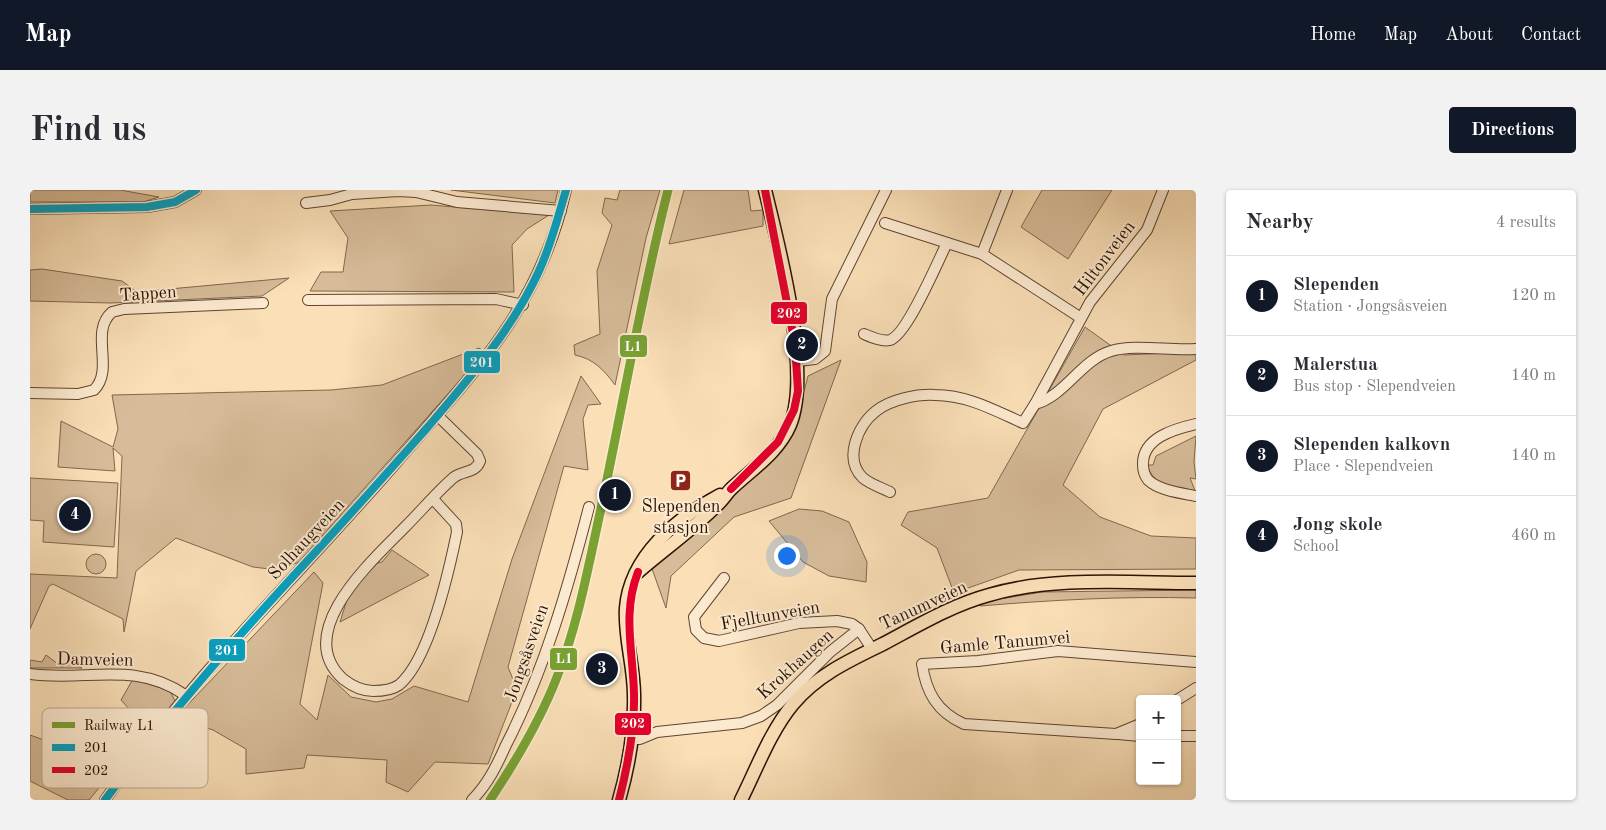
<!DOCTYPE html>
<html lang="en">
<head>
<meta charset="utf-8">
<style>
  :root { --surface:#fff; --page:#f2f2f3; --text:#2b2b33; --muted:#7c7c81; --line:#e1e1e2; --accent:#111827 }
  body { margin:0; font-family:"Old Standard TT",serif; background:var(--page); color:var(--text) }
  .controls { position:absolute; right:15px; bottom:15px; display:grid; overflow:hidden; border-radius:5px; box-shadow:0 1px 4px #0004 }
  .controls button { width:45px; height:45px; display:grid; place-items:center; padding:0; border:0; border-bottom:1px solid var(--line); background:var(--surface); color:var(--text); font:25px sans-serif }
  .you { position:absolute; left:756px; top:365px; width:18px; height:18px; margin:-12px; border:4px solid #fff; border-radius:50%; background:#1a73e8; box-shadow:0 0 0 8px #1a73e833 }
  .badge { display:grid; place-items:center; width:32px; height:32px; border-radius:50%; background:var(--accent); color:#fff; font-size:16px; font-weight:700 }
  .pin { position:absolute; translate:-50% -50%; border:2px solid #fff; box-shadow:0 1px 5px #0006 }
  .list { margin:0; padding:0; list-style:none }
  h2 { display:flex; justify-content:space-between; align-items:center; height:65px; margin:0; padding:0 20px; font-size:21px }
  h2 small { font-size:16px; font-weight:400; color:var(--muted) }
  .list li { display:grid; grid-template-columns:32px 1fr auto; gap:15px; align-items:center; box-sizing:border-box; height:80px; padding:0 20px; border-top:1px solid var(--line) }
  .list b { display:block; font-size:19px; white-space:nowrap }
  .list p { margin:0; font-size:16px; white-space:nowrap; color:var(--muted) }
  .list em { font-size:16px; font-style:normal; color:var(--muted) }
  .map { position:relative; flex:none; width:1166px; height:610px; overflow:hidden; border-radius:5px }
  header { display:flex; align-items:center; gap:30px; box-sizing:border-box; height:70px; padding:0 25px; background:var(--accent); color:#fff }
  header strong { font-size:24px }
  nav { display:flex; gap:28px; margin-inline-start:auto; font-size:18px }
  .intro { display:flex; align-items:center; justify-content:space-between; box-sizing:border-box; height:120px; padding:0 30px }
  h1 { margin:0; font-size:35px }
  .button { padding:12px 22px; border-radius:5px; background:var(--accent); color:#fff; font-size:18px; font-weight:700 }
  main { display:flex; gap:30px; padding:0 30px }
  aside { flex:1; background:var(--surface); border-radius:5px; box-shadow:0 1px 4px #0004 }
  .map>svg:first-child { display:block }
  .green { fill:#d7bc99; stroke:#80674e }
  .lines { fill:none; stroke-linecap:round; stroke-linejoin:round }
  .minor-casing { stroke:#5e4531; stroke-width:12 }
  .major-casing { stroke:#2a1204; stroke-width:15 }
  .minor { stroke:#fcead0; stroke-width:10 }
  .major { stroke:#fadfb7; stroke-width:12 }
  .bus-1-casing { stroke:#fcead0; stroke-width:11 }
  .bus-2-casing { stroke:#fcead0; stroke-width:11 }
  .bus-1 { stroke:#02a1c4; stroke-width:8 }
  .bus-2 { stroke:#e4002b; stroke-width:8 }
  .rail-1-casing { stroke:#fcead0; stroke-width:12 }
  .rail-1 { stroke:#79a233; stroke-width:9 }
  .labels { text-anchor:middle; stroke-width:4; stroke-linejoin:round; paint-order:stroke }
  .street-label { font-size:18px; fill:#2a1204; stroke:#fcead0 }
  .poi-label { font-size:18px; fill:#2a1204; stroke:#fcead0 }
  .key { fill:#fcead0; stroke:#bda993; stroke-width:1 }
  .key-label { font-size:14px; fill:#2a1204 }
  .line-badge { stroke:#fcead0; stroke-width:2 }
  .badge-label { font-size:14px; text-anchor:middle; font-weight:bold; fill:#fff }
</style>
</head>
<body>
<header>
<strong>Map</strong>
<nav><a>Home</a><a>Map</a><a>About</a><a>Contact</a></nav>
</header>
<div class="intro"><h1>Find us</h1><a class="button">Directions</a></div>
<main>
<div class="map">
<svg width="1166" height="610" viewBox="0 0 1166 610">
  <rect width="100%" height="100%" fill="#fadfb7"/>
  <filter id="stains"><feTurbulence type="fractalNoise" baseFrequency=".004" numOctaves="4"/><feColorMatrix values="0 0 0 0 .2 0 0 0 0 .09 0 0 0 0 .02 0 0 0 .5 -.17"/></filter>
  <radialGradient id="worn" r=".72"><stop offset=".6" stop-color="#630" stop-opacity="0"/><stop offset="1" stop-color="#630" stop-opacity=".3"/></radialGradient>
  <g class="green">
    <path d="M 0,0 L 90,0 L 129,7 L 113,12 L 0,12 Z"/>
    <path d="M 421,0 L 528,0 L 525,13 Z"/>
    <path d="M 590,0 L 630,0 L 616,48 L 585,195 C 574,180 564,169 545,165 L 544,155 L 570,144 L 567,81 L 582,35 L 572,23 L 575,8 L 587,10 Z"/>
    <path d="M 654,0 L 718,0 L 721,21 L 733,20 L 733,36 L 639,54 Z"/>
    <path d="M 1012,0 L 1082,0 L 1038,69 L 991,37 Z"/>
    <path d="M 401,15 L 519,25 L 497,39 L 482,55 L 484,102 L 280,101 L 291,82 L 313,82 L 318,48 L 300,21 Z"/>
    <path d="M 12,79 L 92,91 L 107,102 L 259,88 L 232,106 L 81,113 L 0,111 L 0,80 Z"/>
    <path d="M 1055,137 L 1094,165 L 1166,162 L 1166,170 L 1073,219 L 1033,295 L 1070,327 L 1121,346 L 1166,348 L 1166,379 L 989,380 L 924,403 L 907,358 L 871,335 L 878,322 L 958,308 Z"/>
    <path d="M 449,158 L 455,162 L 269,372 L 248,380 L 223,377 L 146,348 L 106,381 L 94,442 L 93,429 L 23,394 L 19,396 L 0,439 L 0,384 L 87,388 L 92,266 L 83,258 L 85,281 L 28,277 L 31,231 L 83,257 L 88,239 L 82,205 L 301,200 L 352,195 Z"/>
    <path d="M 811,170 L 761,308 L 704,327 L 641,386 L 636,418 L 621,376 L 765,236 L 778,186 Z"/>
    <path d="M 551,186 L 571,214 L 558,215 L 553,229 L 558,280 L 534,276 L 478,477 L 487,499 L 458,574 L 405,572 L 378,602 L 356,592 L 357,570 L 277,565 L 274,578 L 216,584 L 216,559 L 183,540 L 145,528 L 284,382 L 293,393 L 270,514 L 287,530 L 298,485 L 321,507 L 346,512 L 362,509 L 384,496 L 438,512 L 482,369 Z"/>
    <path d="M 1166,246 L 1164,272 L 1166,289 L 1160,288 L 1166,303 C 1146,298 1124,297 1117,275 L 1123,275 L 1126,266 Z"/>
    <path d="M 0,288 L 88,293 L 84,357 L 13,352 L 14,331 L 0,330 Z"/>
    <path d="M 769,319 L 792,321 L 819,332 L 837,372 L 836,392 L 799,386 L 773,372 L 739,331 Z"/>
    <path d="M 362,360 L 399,385 L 310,432 L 320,400 L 339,375 L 352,372 Z"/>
    <circle cx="66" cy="374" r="10"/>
    <path d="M 1166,400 L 1166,408 C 1093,406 1022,410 950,416 L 952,412 L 1012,402 Z"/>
    <path d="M 16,465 L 32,477 L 39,473 L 52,478 L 0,478 L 0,470 L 12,472 Z"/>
    <path d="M 103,489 L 140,501 L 145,511 L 120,542 L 91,510 Z"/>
    <path d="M 0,545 L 87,576 L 59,610 L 38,610 L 0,591 Z"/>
  </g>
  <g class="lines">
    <defs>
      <g id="minor">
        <path d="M 276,13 L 300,10 L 322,4 L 368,1 L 386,2 L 427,12 L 531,21"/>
        <path d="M 0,19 L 117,17 L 145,12 L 166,0"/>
        <path d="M 855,33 L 952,64 L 1051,128"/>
        <path d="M 952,64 L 977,0"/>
        <path d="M 278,110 L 466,109 L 493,115"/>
        <path d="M 834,144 C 841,147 852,152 860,150 C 877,145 908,71 917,53"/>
        <path d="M 768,171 L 785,169 L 795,161 L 802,109 L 856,0"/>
        <path d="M 0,203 L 48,204 L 64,200 C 85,179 59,142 82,122 L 94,119 L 233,113"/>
        <path d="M 1005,214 C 1035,206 1051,170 1081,161 C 1105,154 1140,161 1166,159"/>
        <path d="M 1166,234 C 1144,239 1112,248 1113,275 C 1113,280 1115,286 1118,290 C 1130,301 1151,303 1166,306"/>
        <path d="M 860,302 C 852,298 840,294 833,288 C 813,269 828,235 846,221 C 861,209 888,204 905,205 C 937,205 964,220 993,233 L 1005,214 L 1060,112 L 1117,40 L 1133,0"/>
        <path d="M 403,309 L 426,334 L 427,342 C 419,381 399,470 369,495 C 362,500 351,501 343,501 C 332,501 322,496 313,489 C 261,442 343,370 375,337 C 391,321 406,303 423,288 C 433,280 445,284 450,271 L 447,264 L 407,225"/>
        <path d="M 694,388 L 664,427 L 666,440 L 674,448 L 689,451 L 769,433 L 807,431 L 822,434 L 829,439 L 842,459"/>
        <path d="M 0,484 C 55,492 105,470 155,505"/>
        <path d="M 1147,510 L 1166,498"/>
        <path d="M 1110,534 L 1086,544 L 934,534 C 907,522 896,502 892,474 L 948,471 L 1028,461 L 1166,472"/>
        <path d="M 1088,544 L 1110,546"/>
        <path d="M 1147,546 L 1166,546"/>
        <path d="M 603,549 L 610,549 L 627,542 L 712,533 L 731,526 L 747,515 L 800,462 L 829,439"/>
        <path d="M 75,610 C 161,488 269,385 366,273 C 443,183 509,120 536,0"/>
        <path d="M 442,610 C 458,594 467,575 476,555 C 514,481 538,398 559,317"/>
      </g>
      <g id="major">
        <path d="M 608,382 C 633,360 662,340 686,316 C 692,311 696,304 701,299 C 722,279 748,263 760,235 C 782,182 749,57 735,0"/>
        <path d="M 589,610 C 599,575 605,542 604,505 C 604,476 594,446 596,418 C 600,366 647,328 690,305"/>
        <path d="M 711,610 C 727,578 740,542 763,514 C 787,485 820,470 853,454 C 887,436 922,415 959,405 C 1023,386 1100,393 1166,393"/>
      </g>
    </defs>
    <use href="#minor" class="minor-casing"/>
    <use href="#major" class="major-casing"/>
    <use href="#minor" class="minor"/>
    <use href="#major" class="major"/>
    <defs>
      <g id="bus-1">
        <path d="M 0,19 L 117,17 L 145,12 L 166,0"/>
        <path d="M 75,610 C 138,525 208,446 280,368 C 320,325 358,282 397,238 C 439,189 482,140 509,81 C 521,55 528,27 536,0"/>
      </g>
      <g id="bus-2">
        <path d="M 701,299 L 748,252 L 764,220 L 768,201 L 765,154 L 735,0"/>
        <path d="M 589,610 C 598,575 605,540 604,504 C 603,461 592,423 608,382"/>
      </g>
    </defs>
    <use href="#bus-1" class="bus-1-casing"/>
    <use href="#bus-2" class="bus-2-casing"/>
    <use href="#bus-1" class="bus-1"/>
    <use href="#bus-2" class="bus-2"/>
    <defs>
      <path id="rail-1" d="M 460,610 C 486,571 510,531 527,487 C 548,434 558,378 570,323 C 593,215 611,107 638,0"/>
    </defs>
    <use href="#rail-1" class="rail-1-casing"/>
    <use href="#rail-1" class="rail-1"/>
  </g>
  <defs>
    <symbol id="parking-square" viewBox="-11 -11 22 22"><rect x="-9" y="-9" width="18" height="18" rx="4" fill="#8f2418" stroke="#fcead0"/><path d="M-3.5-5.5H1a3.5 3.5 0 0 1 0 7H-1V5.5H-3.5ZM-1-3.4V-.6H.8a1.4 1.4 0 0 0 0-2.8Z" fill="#fff"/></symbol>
  </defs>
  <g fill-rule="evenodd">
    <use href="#parking-square" x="638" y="278" width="25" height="25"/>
  </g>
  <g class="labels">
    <g class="street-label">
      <text transform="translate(1074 68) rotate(-53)" y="6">Hiltonveien</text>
      <text transform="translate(118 103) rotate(-4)" y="6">Tappen</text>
      <text transform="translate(276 349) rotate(-47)" y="6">Solhaugveien</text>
      <text transform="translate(893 415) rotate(-25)" y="6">Tanumveien</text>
      <text transform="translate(740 425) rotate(-10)" y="6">Fjelltunveien</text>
      <text transform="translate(975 452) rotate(-5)" y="6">Gamle Tanumvei</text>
      <text transform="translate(496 463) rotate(-71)" y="6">Jongsåsveien</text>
      <text transform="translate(65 469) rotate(1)" y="6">Damveien</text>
      <text transform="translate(765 474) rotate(-42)" y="6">Krokhaugen</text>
    </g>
    <g class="poi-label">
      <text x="651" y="322">Slependen<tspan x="651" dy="21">stasjon</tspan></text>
    </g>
  </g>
  <rect x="12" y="518" width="166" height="80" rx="8" class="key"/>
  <rect x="22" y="532" width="23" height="6" fill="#79a233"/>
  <rect x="22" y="554" width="23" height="7" fill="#02a1c4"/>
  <rect x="22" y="577" width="23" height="6" fill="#e4002b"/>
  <g class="key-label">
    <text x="54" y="540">Railway L1</text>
    <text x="54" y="562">201</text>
    <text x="54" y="585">202</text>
  </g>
  <g class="line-badge">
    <rect x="740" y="111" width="38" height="24" rx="5" fill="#e4002b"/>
    <rect x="589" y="144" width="29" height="24" rx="5" fill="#79a233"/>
    <rect x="433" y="160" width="38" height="24" rx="5" fill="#02a1c4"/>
    <rect x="178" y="448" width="38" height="24" rx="5" fill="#02a1c4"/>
    <rect x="519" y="457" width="29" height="24" rx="5" fill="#79a233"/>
    <rect x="584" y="522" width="38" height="24" rx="5" fill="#e4002b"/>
  </g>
  <g class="badge-label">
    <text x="759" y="128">202</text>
    <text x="603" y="161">L1</text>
    <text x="452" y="177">201</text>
    <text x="197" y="465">201</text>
    <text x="534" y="473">L1</text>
    <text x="603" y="538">202</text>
  </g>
  <rect width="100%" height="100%" filter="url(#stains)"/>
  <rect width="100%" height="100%" fill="url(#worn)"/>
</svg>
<div class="controls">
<button>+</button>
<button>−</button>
</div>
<div class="you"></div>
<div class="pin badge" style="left:585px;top:305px">1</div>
<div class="pin badge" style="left:772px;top:155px">2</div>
<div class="pin badge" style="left:572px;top:479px">3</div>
<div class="pin badge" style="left:45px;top:325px">4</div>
</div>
<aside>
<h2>Nearby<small>4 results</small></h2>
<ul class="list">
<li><span class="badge">1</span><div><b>Slependen</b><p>Station · Jongsåsveien</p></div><em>120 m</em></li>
<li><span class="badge">2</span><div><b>Malerstua</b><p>Bus stop · Slependveien</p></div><em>140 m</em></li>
<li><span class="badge">3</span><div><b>Slependen kalkovn</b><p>Place · Slependveien</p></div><em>140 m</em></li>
<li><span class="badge">4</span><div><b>Jong skole</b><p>School</p></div><em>460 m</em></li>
</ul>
</aside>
</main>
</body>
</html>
